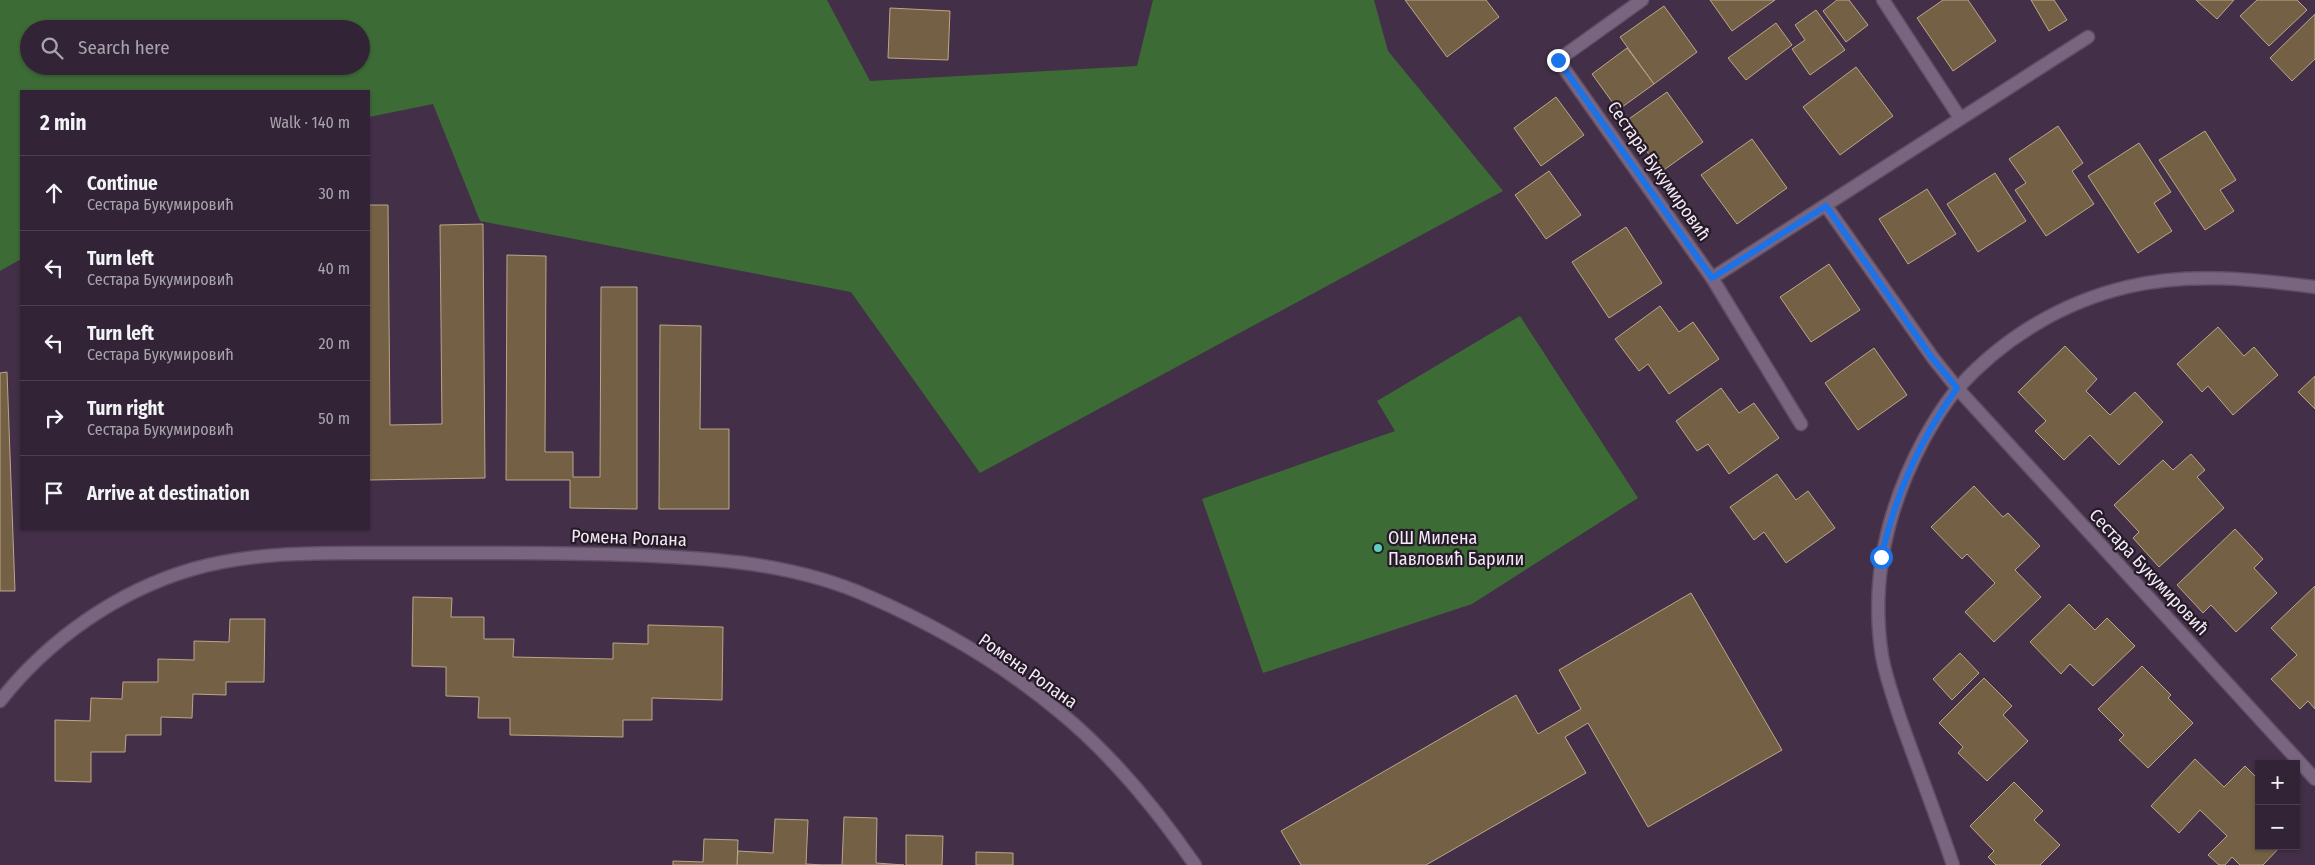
<!DOCTYPE html>
<html lang="en">
<head>
<meta charset="utf-8">
<style>
  :root { --surface:#322436; --page:#3a2c3e; --text:#f1f3f6; --muted:#a8a4ad; --line:#4d4151 }
  body { margin:0; font-family:"Fira Sans Condensed",sans-serif; background:var(--page); color:var(--text) }
  .controls { position:absolute; right:15px; bottom:15px; display:grid; overflow:hidden; border-radius:0px; box-shadow:0 1px 4px #0004 }
  .controls button { width:45px; height:45px; display:grid; place-items:center; padding:0; border:0; border-bottom:1px solid var(--line); background:var(--surface); color:var(--text); font:25px sans-serif }
  .stop { position:absolute; width:15px; height:15px; margin:-11px; border:4px solid #1a73e8; border-radius:50%; background:#fff }
  .stop.end { background:#1a73e8; border-color:#fff; box-shadow:0 1px 5px #0008 }
  .list { margin:0; padding:0; list-style:none }
  h2 { display:flex; justify-content:space-between; align-items:center; height:65px; margin:0; padding:0 20px; font-size:21px }
  h2 small { font-size:16px; font-weight:400; color:var(--muted) }
  .list li { display:grid; grid-template-columns:32px 1fr auto; gap:15px; align-items:center; box-sizing:border-box; height:75px; padding:0 20px; border-top:1px solid var(--line) }
  .list b { display:block; font-size:19px; white-space:nowrap }
  .list p { margin:0; font-size:16px; white-space:nowrap; color:var(--muted) }
  .list em { font-size:16px; font-style:normal; color:var(--muted) }
  .icon { flex:none; width:28px; height:28px; fill:none; stroke:currentColor; stroke-width:2; stroke-linecap:round; stroke-linejoin:round }
  .map { position:relative; flex:none; width:2315px; height:865px; overflow:hidden }
  .search { position:absolute; background:var(--surface); box-shadow:0 1px 4px #0004; left:20px; top:20px; width:350px; height:55px; display:flex; align-items:center; gap:12px; box-sizing:border-box; padding:0 18px; border-radius:28px; color:var(--muted); font-size:19px }
  .panel { position:absolute; background:var(--surface); box-shadow:0 1px 4px #0004; left:20px; top:90px; width:350px; height:440px; border-radius:0px }
  .map>svg:first-child { display:block }
  .green { fill:#3d6b36; fill-rule:evenodd }
  .building { fill:#746145; stroke:#bba687 }
  .lines { fill:none; stroke-linecap:round; stroke-linejoin:round }
  .service-casing { stroke:#5e4e63; stroke-width:15 }
  .minor-casing { stroke:#5e4e63; stroke-width:15 }
  .service { stroke:#7a6580; stroke-width:12 }
  .minor { stroke:#7a6580; stroke-width:12 }
  .route { stroke:#1a73e8; stroke-width:6 }
  .poi-dot { fill:#5dceb9; stroke:#241b27; stroke-width:2 }
  .labels { text-anchor:middle; stroke-width:4.5; stroke-linejoin:round; paint-order:stroke }
  .street-label { font-size:18px; fill:#f5e9f8; stroke:#241b27 }
  .poi-label { font-size:18px; fill:#f5e9f8; stroke:#241b27; text-anchor:start }
</style>
</head>
<body>
<div class="map">
<svg width="2315" height="865" viewBox="0 0 2315 865">
  <rect width="100%" height="100%" fill="#433048"/>
  <g class="green">
    <path d="M 0,0 L 827,0 L 870,81 L 1137,66 L 1153,0 L 1374,0 L 1388,51 L 1503,191 L 980,473 L 851,292 L 480,221 L 433,104 L 369,117 L 369,91 L 21,91 L 21,259 L 0,271 ZM 29,29 L 361,29 L 361,66 L 29,66 Z"/>
    <path d="M 1520,316 L 1638,498 L 1472,604 L 1263,673 L 1202,499 L 1395,431 L 1377,401 Z"/>
  </g>
  <g class="building">
    <path d="M 1405,0 L 1486,0 L 1499,17 L 1447,57 Z"/>
    <path d="M 1710,0 L 1775,0 L 1732,31 Z"/>
    <path d="M 1837,0 L 1849,0 L 1868,25 L 1846,42 L 1823,11 Z"/>
    <path d="M 1943,0 L 1968,0 L 1996,41 L 1953,71 L 1917,18 Z"/>
    <path d="M 2031,0 L 2054,0 L 2067,20 L 2049,31 Z"/>
    <path d="M 2196,0 L 2234,0 L 2217,19 Z"/>
    <path d="M 2257,0 L 2297,0 L 2307,10 L 2269,46 L 2240,16 Z"/>
    <path d="M 1664,6 L 1697,52 L 1654,84 L 1620,37 Z"/>
    <path d="M 890,8 L 950,11 L 948,60 L 888,58 Z"/>
    <path d="M 1816,10 L 1845,50 L 1810,75 L 1792,49 L 1805,40 L 1795,25 Z"/>
    <path d="M 2315,14 L 2315,59 L 2292,81 L 2270,58 Z"/>
    <path d="M 1776,23 L 1792,45 L 1746,80 L 1728,58 Z"/>
    <path d="M 1627,48 L 1654,84 L 1618,110 L 1592,74 Z"/>
    <path d="M 1856,67 L 1893,116 L 1840,155 L 1803,107 Z"/>
    <path d="M 1667,92 L 1703,142 L 1661,172 L 1626,121 Z"/>
    <path d="M 1556,97 L 1584,135 L 1541,166 L 1514,128 Z"/>
    <path d="M 2058,126 L 2083,163 L 2072,171 L 2094,204 L 2046,236 L 2015,190 L 2026,183 L 2009,159 Z"/>
    <path d="M 2205,131 L 2236,180 L 2220,190 L 2234,211 L 2205,230 L 2159,160 Z"/>
    <path d="M 1752,139 L 1787,188 L 1737,224 L 1701,175 Z"/>
    <path d="M 2139,143 L 2171,192 L 2154,203 L 2172,231 L 2138,253 L 2088,176 Z"/>
    <path d="M 1549,171 L 1581,215 L 1546,239 L 1515,195 Z"/>
    <path d="M 1995,173 L 2026,221 L 1978,252 L 1947,204 Z"/>
    <path d="M 1927,189 L 1956,234 L 1908,264 L 1879,219 Z"/>
    <path d="M 369,205 L 388,205 L 390,425 L 442,424 L 440,225 L 483,224 L 485,478 L 369,480 Z"/>
    <path d="M 1626,227 L 1662,283 L 1609,318 L 1572,262 Z"/>
    <path d="M 507,255 L 546,256 L 545,452 L 573,452 L 573,477 L 600,477 L 601,287 L 637,287 L 637,509 L 570,508 L 570,480 L 506,480 Z"/>
    <path d="M 1829,264 L 1860,310 L 1811,342 L 1780,297 Z"/>
    <path d="M 1660,306 L 1679,332 L 1693,322 L 1719,359 L 1669,394 L 1648,364 L 1639,371 L 1615,339 Z"/>
    <path d="M 660,325 L 701,326 L 700,429 L 729,429 L 729,509 L 659,509 Z"/>
    <path d="M 2218,327 L 2244,356 L 2254,347 L 2278,375 L 2233,415 L 2208,386 L 2202,392 L 2177,364 Z"/>
    <path d="M 2065,346 L 2097,379 L 2086,391 L 2110,415 L 2135,392 L 2163,422 L 2119,465 L 2090,435 L 2064,460 L 2035,431 L 2046,421 L 2018,392 Z"/>
    <path d="M 1874,348 L 1907,395 L 1858,430 L 1825,383 Z"/>
    <path d="M 7,372 L 15,591 L 0,591 L 0,373 Z"/>
    <path d="M 2315,376 L 2315,409 L 2298,392 Z"/>
    <path d="M 1721,388 L 1739,413 L 1754,403 L 1779,438 L 1729,474 L 1708,444 L 1697,451 L 1676,421 Z"/>
    <path d="M 2191,454 L 2205,470 L 2197,477 L 2224,508 L 2159,567 L 2133,538 L 2139,532 L 2114,505 L 2163,460 L 2173,470 Z"/>
    <path d="M 1777,474 L 1796,500 L 1808,491 L 1835,528 L 1786,563 L 1764,532 L 1754,540 L 1730,507 Z"/>
    <path d="M 1974,486 L 2003,517 L 2008,513 L 2040,546 L 2015,570 L 2041,597 L 1994,642 L 1965,612 L 1995,583 L 1967,554 L 1962,559 L 1931,527 Z"/>
    <path d="M 2235,529 L 2263,559 L 2254,568 L 2277,593 L 2236,632 L 2211,605 L 2203,613 L 2177,585 Z"/>
    <path d="M 2315,586 L 2315,709 L 2308,701 L 2300,709 L 2271,679 L 2297,655 L 2271,628 Z"/>
    <path d="M 1691,593 L 1782,750 L 1648,827 L 1588,723 L 1565,737 L 1586,773 L 1426,865 L 1301,865 L 1281,831 L 1516,695 L 1538,734 L 1581,709 L 1559,670 Z"/>
    <path d="M 413,597 L 452,598 L 451,617 L 484,617 L 484,639 L 514,639 L 513,657 L 613,659 L 613,643 L 648,644 L 648,625 L 723,627 L 722,700 L 652,698 L 652,720 L 623,720 L 623,737 L 510,735 L 510,718 L 478,718 L 479,697 L 446,696 L 446,667 L 412,666 Z"/>
    <path d="M 2069,604 L 2095,630 L 2107,618 L 2135,646 L 2093,686 L 2070,664 L 2061,674 L 2030,642 Z"/>
    <path d="M 230,619 L 265,619 L 264,682 L 226,682 L 226,695 L 193,694 L 192,718 L 161,717 L 161,735 L 126,735 L 125,752 L 91,752 L 91,782 L 55,781 L 55,720 L 90,721 L 91,698 L 122,699 L 123,682 L 158,682 L 158,659 L 194,660 L 194,641 L 229,642 Z"/>
    <path d="M 1960,653 L 1979,673 L 1952,700 L 1933,679 Z"/>
    <path d="M 2142,666 L 2171,695 L 2168,698 L 2193,723 L 2148,768 L 2119,740 L 2124,735 L 2098,709 Z"/>
    <path d="M 1984,678 L 2012,706 L 2003,715 L 2028,741 L 1987,781 L 1958,753 L 1963,747 L 1939,723 Z"/>
    <path d="M 2195,759 L 2224,787 L 2245,766 L 2259,780 L 2259,846 L 2281,846 L 2263,865 L 2240,865 L 2232,857 L 2225,865 L 2219,865 L 2208,855 L 2227,836 L 2200,810 L 2179,833 L 2151,806 Z"/>
    <path d="M 2014,782 L 2043,811 L 2034,820 L 2060,845 L 2040,865 L 1996,865 L 1988,857 L 1994,851 L 1970,826 Z"/>
    <path d="M 844,817 L 877,818 L 876,863 L 904,865 L 822,865 L 842,865 Z"/>
    <path d="M 775,819 L 808,820 L 806,864 L 822,865 L 737,865 L 738,851 L 773,853 Z"/>
    <path d="M 906,835 L 943,836 L 942,865 L 906,865 Z"/>
    <path d="M 704,839 L 738,840 L 737,865 L 673,865 L 673,861 L 703,862 Z"/>
    <path d="M 976,852 L 1013,853 L 1013,865 L 976,865 Z"/>
  </g>
  <g class="lines">
    <defs>
      <path id="service" d="M 1712,278 L 1801,424"/>
      <g id="minor">
        <path d="M 1642,0 L 1558,60 L 1712,278 L 2088,37"/>
        <path d="M 1883,0 L 1960,118"/>
        <path d="M 1826,206 L 1933,358 L 1957,388 L 2315,779"/>
        <path d="M 0,701 C 48,640 117,591 193,569 C 267,548 346,554 422,553 C 492,553 562,552 632,555 C 713,558 795,563 870,597 C 937,626 1005,666 1061,713 C 1113,756 1157,810 1195,865"/>
        <path d="M 1953,865 C 1937,817 1918,769 1901,721 C 1894,700 1886,678 1882,656 C 1870,580 1888,506 1924,439 C 1934,421 1945,402 1959,387 C 2003,338 2063,302 2127,287 C 2187,272 2254,279 2315,287"/>
      </g>
    </defs>
    <use href="#service" class="service-casing"/>
    <use href="#minor" class="minor-casing"/>
    <use href="#service" class="service"/>
    <use href="#minor" class="minor"/>
  </g>
  <g class="lines">
    <path class="route" d="M 1558,60 L 1712,278 L 1826,206 L 1932,358 L 1957,388 C 1918,443 1897,491 1881,557"/>
  </g>
  <circle class="poi-dot" cx="1378" cy="548" r="5"/>
  <g class="labels">
    <g class="street-label">
      <text transform="translate(1659 171) rotate(55)" y="6">Сестара Букумировић</text>
      <text transform="translate(629 538) rotate(2)" y="6">Ромена Ролана</text>
      <text transform="translate(2149 572) rotate(47)" y="6">Сестара Букумировић</text>
      <text transform="translate(1028 671) rotate(35)" y="6">Ромена Ролана</text>
    </g>
    <g class="poi-label">
      <text x="1388" y="544">ОШ Милена<tspan x="1388" dy="21">Павловић Барили</tspan></text>
    </g>
  </g>
</svg>
<div class="controls">
<button>+</button>
<button>−</button>
</div>
<div class="stop" style="left:1881px;top:557px"></div>
<div class="stop end" style="left:1558px;top:60px"></div>
<div class="search"><svg class="icon" aria-label="search" viewBox="0 0 24 24"><circle cx="10" cy="10" r="6"/><path d="M15 15l6 6"/></svg>Search here</div>
<section class="panel">
<h2>2 min<small>Walk · 140 m</small></h2>
<ul class="list">
<li><svg class="icon" aria-label="ahead" viewBox="0 0 24 24"><path d="M12 20V5M6 11l6-6 6 6"/></svg><div><b>Continue</b><p>Сестара Букумировић</p></div><em>30 m</em></li>
<li><svg class="icon" aria-label="left" viewBox="0 0 24 24"><path d="M17 20v-9H6M10 6l-5 5 5 5"/></svg><div><b>Turn left</b><p>Сестара Букумировић</p></div><em>40 m</em></li>
<li><svg class="icon" aria-label="left" viewBox="0 0 24 24"><path d="M17 20v-9H6M10 6l-5 5 5 5"/></svg><div><b>Turn left</b><p>Сестара Букумировић</p></div><em>20 m</em></li>
<li><svg class="icon" aria-label="right" viewBox="0 0 24 24"><path d="M7 20v-9h11M14 6l5 5-5 5"/></svg><div><b>Turn right</b><p>Сестара Букумировић</p></div><em>50 m</em></li>
<li><svg class="icon" aria-label="arrive" viewBox="0 0 24 24"><path d="M6 21V4h12l-3 4 3 4H6"/></svg><div><b>Arrive at destination</b></div></li>
</ul>
</section>
</div>
</body>
</html>
